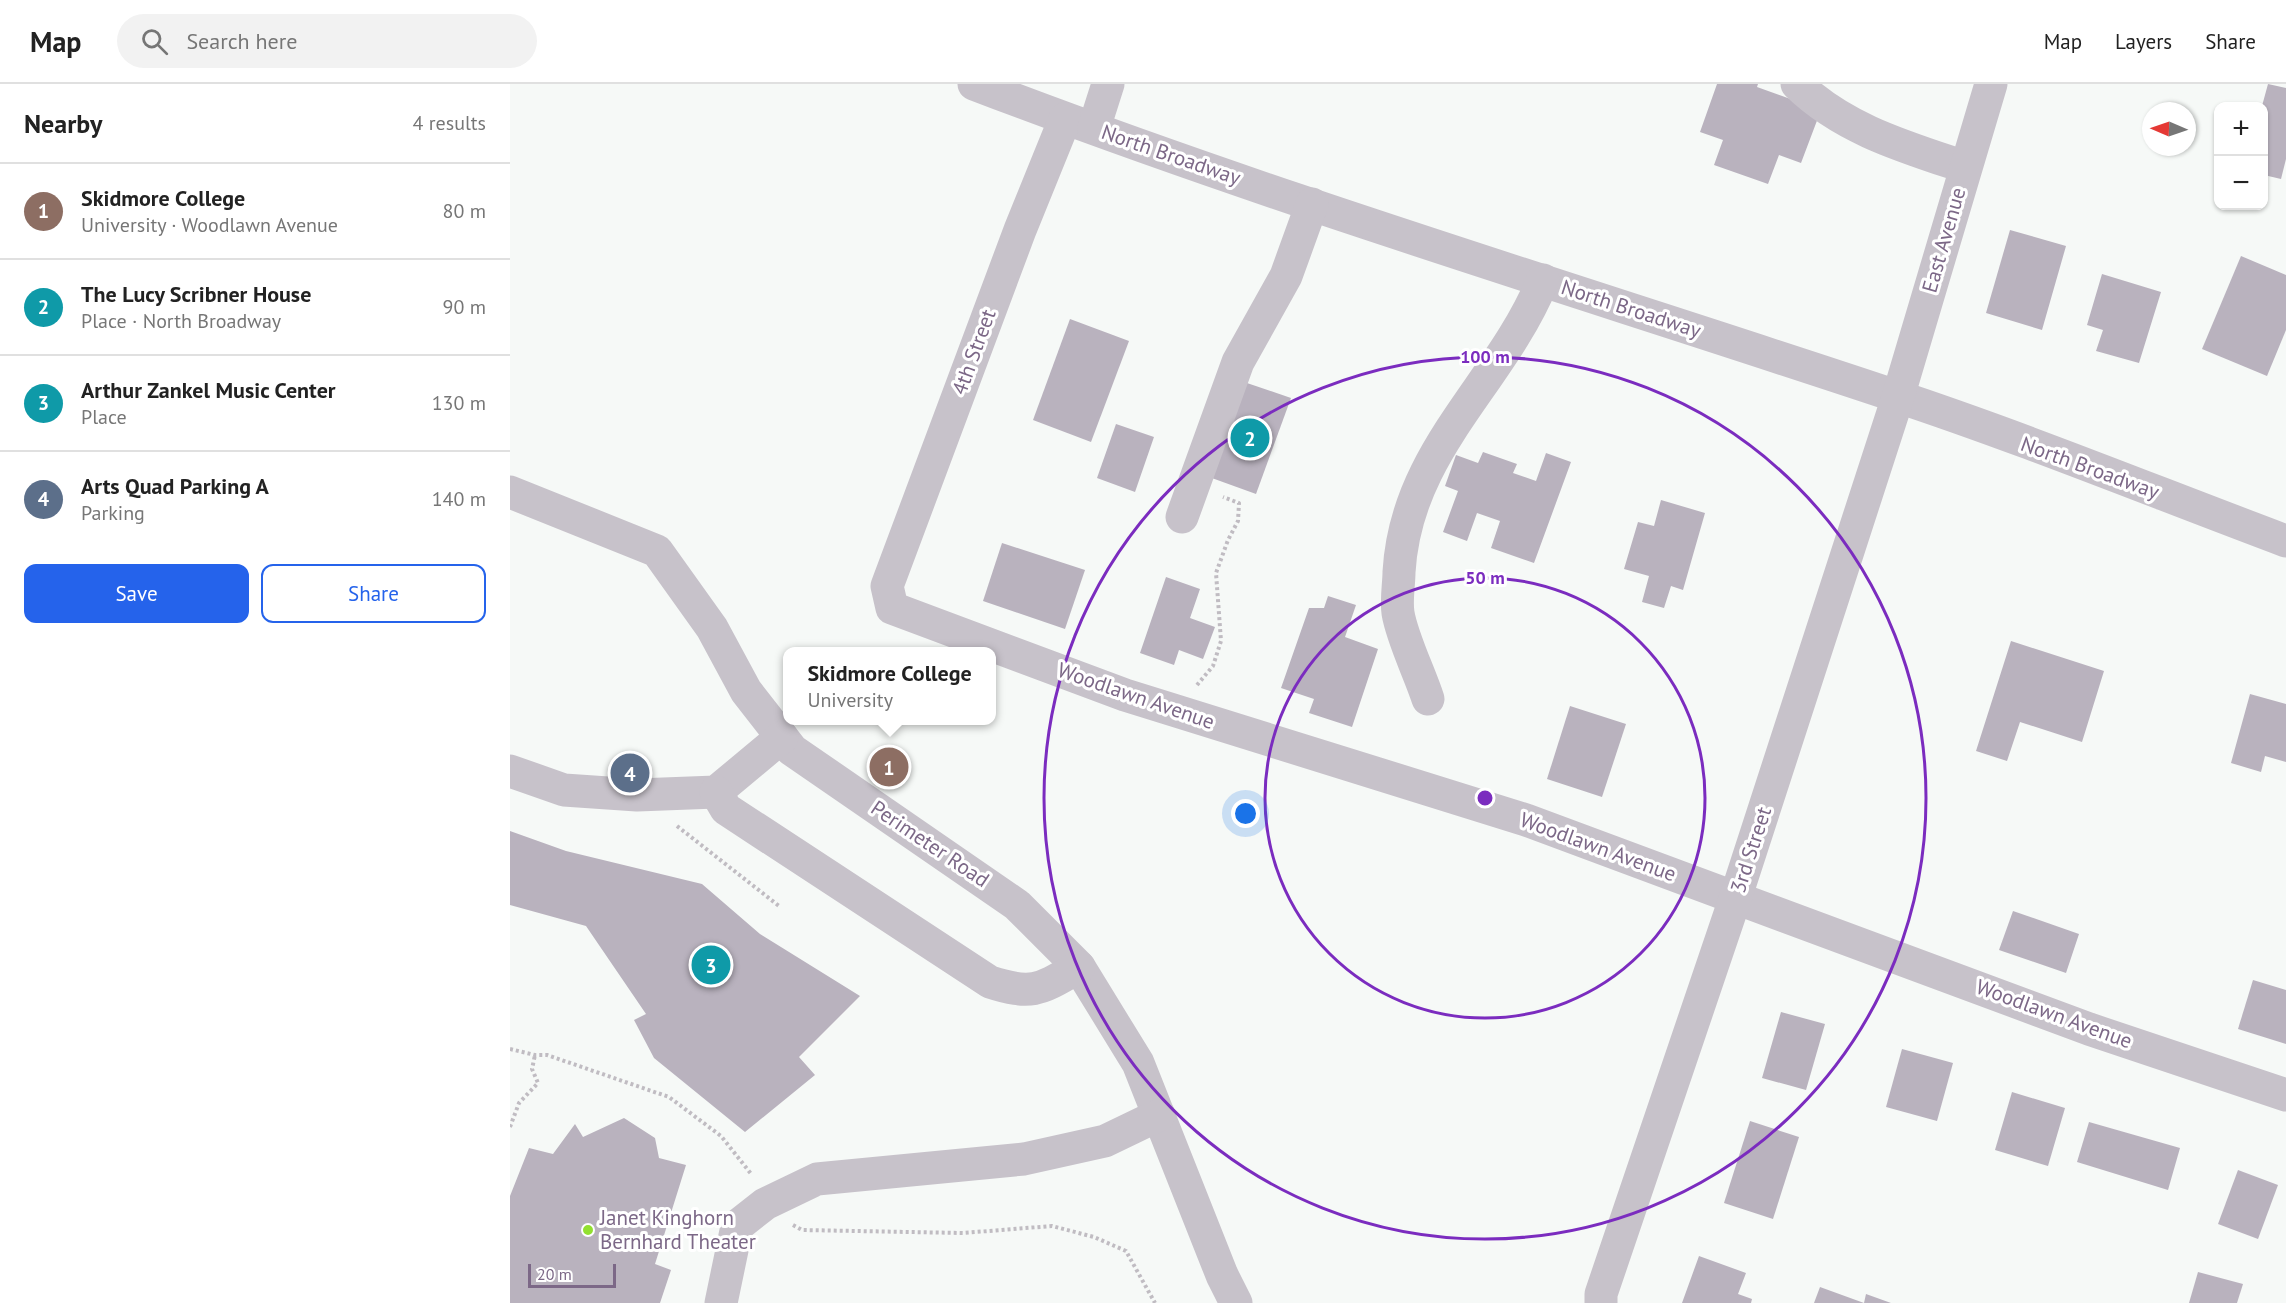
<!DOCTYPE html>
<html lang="en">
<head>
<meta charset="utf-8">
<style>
  :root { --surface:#fff; --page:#f2f2f2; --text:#222; --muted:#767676; --line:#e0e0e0; --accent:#2563eb }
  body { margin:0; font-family:"PT Sans",sans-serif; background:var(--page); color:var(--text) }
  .controls { position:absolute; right:18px; top:18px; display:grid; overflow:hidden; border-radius:12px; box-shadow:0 2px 4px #0004 }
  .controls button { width:54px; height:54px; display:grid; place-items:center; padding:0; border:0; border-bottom:2px solid var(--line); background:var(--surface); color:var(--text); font:30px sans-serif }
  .compass { position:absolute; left:1632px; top:18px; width:54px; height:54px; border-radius:50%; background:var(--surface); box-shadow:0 2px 4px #0004; rotate:272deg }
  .scale { position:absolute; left:18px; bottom:15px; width:88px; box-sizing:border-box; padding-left:6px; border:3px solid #7c6887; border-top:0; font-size:16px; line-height:21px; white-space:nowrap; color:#7c6887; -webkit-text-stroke:4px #fff; paint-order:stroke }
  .you { position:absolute; left:736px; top:730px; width:21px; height:21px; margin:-15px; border:4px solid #fff; border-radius:50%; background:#1a73e8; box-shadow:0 0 0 9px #1a73e833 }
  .badge { display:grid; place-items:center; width:39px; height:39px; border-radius:50%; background:var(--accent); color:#fff; font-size:20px; font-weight:700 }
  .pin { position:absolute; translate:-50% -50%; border:3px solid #fff; box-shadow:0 2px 6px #0006 }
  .popup { position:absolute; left:273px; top:563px; width:213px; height:78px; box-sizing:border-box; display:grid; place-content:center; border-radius:12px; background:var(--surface); filter:drop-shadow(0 2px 4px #0005); font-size:20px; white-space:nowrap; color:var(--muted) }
  .popup b { font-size:22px; color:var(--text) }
  .popup::after { content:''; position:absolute; left:50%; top:100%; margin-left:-12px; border:12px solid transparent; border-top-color:var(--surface) }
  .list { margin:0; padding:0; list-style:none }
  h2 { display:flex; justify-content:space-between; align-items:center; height:78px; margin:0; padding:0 24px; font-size:26px }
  h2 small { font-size:20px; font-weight:400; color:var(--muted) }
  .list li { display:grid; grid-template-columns:39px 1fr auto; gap:18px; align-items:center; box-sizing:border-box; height:96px; padding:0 24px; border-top:2px solid var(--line) }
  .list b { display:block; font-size:22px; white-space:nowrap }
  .list p { margin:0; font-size:20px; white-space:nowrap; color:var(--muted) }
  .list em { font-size:20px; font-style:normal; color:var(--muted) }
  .actions { display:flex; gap:12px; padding:18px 24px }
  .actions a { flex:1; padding:14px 0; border:2px solid var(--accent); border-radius:12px; text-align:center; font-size:21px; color:var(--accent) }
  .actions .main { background:var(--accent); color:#fff }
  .icon { flex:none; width:33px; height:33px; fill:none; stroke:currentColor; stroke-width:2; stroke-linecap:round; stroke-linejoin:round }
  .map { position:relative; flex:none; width:1776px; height:1219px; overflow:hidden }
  header { display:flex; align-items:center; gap:36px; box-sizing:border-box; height:84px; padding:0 30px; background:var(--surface); border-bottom:2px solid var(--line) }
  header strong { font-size:28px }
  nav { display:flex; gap:33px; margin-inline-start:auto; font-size:21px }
  .search { width:420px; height:54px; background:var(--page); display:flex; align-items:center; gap:15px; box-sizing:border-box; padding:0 21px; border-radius:33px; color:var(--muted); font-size:22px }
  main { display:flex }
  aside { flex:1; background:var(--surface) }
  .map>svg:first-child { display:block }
  .building { fill:#b9b2be }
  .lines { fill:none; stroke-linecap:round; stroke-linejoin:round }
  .path { stroke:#c0bcc2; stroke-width:4; stroke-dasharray:3 3; stroke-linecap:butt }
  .minor { stroke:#c7c2ca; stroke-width:33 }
  .ring { fill:none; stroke:#7b2cbf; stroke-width:3 }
  .poi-dot { fill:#92e030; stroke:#fff; stroke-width:2 }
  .labels { text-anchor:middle; stroke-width:6; stroke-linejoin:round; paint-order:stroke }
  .street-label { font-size:21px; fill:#7c6887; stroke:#fff }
  .poi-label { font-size:21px; fill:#7c6887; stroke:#fff; text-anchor:start }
  .centre { fill:#7b2cbf; stroke:#fff; stroke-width:3 }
  .ring-label { font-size:18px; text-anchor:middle; font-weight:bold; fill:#7b2cbf; stroke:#fff; stroke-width:6; stroke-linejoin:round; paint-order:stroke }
</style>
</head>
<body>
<header>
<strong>Map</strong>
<div class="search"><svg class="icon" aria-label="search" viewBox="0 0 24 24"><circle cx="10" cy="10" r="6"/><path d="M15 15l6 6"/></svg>Search here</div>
<nav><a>Map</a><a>Layers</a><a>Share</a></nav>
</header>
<main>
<aside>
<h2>Nearby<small>4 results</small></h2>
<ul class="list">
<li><span class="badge" style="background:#8d6e63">1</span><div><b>Skidmore College</b><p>University · Woodlawn Avenue</p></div><em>80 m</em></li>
<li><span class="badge" style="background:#0f9aa8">2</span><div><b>The Lucy Scribner House</b><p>Place · North Broadway</p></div><em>90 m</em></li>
<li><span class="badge" style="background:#0f9aa8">3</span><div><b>Arthur Zankel Music Center</b><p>Place</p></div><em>130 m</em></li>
<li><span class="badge" style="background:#5c6f8a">4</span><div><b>Arts Quad Parking A</b><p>Parking</p></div><em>140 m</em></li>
</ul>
<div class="actions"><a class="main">Save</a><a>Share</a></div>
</aside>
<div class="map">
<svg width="1776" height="1219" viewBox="0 0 1776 1219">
  <rect width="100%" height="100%" fill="#f6f9f7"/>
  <g class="building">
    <path d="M 1207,0 L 1248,0 L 1247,3 L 1311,26 L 1291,79 L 1269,71 L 1258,100 L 1204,81 L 1213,56 L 1190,48 Z"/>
    <path d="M 1758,0 L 1776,4 L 1776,75 L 1771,95 L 1754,91 L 1752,22 Z"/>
    <path d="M 1500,146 L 1556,162 L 1532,246 L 1476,229 Z"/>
    <path d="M 1731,172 L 1776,191 L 1776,246 L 1757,292 L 1692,265 Z"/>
    <path d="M 1592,190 L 1651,208 L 1629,279 L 1586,267 L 1593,246 L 1577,241 Z"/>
    <path d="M 560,235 L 619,257 L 581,358 L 523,336 Z"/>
    <path d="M 734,298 L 781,314 L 746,410 L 699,393 Z"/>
    <path d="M 606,340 L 644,353 L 625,408 L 587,394 Z"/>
    <path d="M 973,368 L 1007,380 L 1003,389 L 1026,397 L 1036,369 L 1061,378 L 1024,479 L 981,464 L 990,437 L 967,429 L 957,457 L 933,448 L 948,407 L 935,402 L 946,371 L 968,379 Z"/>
    <path d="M 1151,416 L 1195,429 L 1173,506 L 1161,502 L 1154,524 L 1132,518 L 1139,492 L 1114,485 L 1128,438 L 1144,442 Z"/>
    <path d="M 492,459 L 575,486 L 555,545 L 473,517 Z"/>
    <path d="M 656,493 L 690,505 L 680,534 L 705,543 L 693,575 L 669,566 L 664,581 L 630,569 Z"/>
    <path d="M 818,512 L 846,521 L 835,553 L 868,565 L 842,643 L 799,629 L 804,615 L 771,604 L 799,524 L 814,524 Z"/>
    <path d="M 1501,557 L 1594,587 L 1572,658 L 1510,638 L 1497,677 L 1466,667 Z"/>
    <path d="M 1740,610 L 1776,620 L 1776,678 L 1755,672 L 1751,688 L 1721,679 Z"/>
    <path d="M 1060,622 L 1116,640 L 1092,713 L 1037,695 Z"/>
    <path d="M 0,747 L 56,767 L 192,800 L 250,850 L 350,912 L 289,973 L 305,991 L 235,1048 L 144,974 L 124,936 L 136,930 L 76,842 L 0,821 Z"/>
    <path d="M 1503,827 L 1569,850 L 1556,889 L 1489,866 Z"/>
    <path d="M 1743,896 L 1776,906 L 1776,960 L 1728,945 Z"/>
    <path d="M 1271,928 L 1315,940 L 1296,1006 L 1252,994 Z"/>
    <path d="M 1392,965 L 1443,979 L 1427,1037 L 1376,1023 Z"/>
    <path d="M 1502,1008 L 1555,1024 L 1538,1082 L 1485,1066 Z"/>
    <path d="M 114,1034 L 145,1054 L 149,1074 L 176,1081 L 145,1180 L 161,1186 L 150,1219 L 0,1219 L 0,1112 L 19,1064 L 43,1070 L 65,1040 L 73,1053 Z"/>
    <path d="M 1240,1037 L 1289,1053 L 1263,1135 L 1214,1119 Z"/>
    <path d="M 1579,1038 L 1670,1064 L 1658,1106 L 1567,1078 Z"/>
    <path d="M 1728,1086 L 1768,1101 L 1748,1155 L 1708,1140 Z"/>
    <path d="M 1189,1172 L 1236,1189 L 1228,1210 L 1242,1215 L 1241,1219 L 1172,1219 Z"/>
    <path d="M 1688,1188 L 1733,1200 L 1727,1219 L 1679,1219 Z"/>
    <path d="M 1310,1203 L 1354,1219 L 1356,1210 L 1381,1219 L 1304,1219 Z"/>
  </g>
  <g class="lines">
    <g class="path">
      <path d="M 687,601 L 703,582 L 711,557 L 706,489 L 718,456 L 728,437 L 729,419 L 713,413"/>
      <path d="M 167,742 L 269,822"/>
      <path d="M 0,965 L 25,971 L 37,971 L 159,1013 L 211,1052 L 242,1091"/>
      <path d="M 0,1043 L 9,1019 L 28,999 L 22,985 L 25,971"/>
      <path d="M 283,1141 L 292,1146 L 453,1149 L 542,1142 L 584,1153 L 616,1167 L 645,1219"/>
    </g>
    <g class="minor">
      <path d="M 464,0 C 766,116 1077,209 1383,311 C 1516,355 1645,408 1776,457"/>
      <path d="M 1287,0 C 1333,45 1395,63 1455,83"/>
      <path d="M 555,35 L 510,146 L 377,502 L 382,524 L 615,611 L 1016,736 L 1579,945 L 1776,1011"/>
      <path d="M 584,44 L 598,0"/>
      <path d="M 0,408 L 147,467 L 202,544 L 236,607 L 282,666 L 507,821 L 569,883 L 628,979 L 712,1191 L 726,1219"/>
      <path d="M 672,433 L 728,278 L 776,192 L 802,120"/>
      <path d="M 918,615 C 910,590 892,554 888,529 C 886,516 889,500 889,488 C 896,366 990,301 1033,196"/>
      <path d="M 0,687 L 54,706 L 127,711 L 206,708 L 272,653"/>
      <path d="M 206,708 L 216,725 L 480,898 C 523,912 531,905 569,883"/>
      <path d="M 211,1219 L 227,1142 L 255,1120 L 307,1095 L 514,1075 L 595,1057 L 649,1031"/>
      <path d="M 1091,1219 L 1091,1210 L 1226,812 L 1388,313 L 1481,0"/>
    </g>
  </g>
  <g class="ring">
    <circle cx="975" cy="714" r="220"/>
    <circle cx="975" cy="714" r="441"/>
  </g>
  <circle class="poi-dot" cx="78" cy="1146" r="6"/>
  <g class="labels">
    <g class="street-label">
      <text transform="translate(661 71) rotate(19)" y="7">North Broadway</text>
      <text transform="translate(1434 156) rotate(-74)" y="7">East Avenue</text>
      <text transform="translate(1121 225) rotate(18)" y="7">North Broadway</text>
      <text transform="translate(464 268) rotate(-70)" y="7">4th Street</text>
      <text transform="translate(1580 384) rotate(20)" y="7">North Broadway</text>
      <text transform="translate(626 612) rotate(19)" y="7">Woodlawn Avenue</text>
      <text transform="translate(420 760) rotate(34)" y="7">Perimeter Road</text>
      <text transform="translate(1088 763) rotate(20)" y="7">Woodlawn Avenue</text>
      <text transform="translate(1241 766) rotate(-72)" y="7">3rd Street</text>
      <text transform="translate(1544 930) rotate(20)" y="7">Woodlawn Avenue</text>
    </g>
    <g class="poi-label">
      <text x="90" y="1141">Janet Kinghorn<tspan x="90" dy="24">Bernhard Theater</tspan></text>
    </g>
  </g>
  <circle cx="975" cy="714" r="9" class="centre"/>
  <g class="ring-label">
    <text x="975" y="279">100 m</text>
    <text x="975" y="500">50 m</text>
  </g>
</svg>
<div class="controls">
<button>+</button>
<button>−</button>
</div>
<svg class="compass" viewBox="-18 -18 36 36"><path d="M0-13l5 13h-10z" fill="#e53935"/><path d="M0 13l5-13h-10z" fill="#767676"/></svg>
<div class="scale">20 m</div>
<div class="you"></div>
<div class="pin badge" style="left:379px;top:683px;background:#8d6e63">1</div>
<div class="popup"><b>Skidmore College</b>University</div>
<div class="pin badge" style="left:740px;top:354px;background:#0f9aa8">2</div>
<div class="pin badge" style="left:201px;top:881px;background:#0f9aa8">3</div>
<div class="pin badge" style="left:120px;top:689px;background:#5c6f8a">4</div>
</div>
</main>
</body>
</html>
